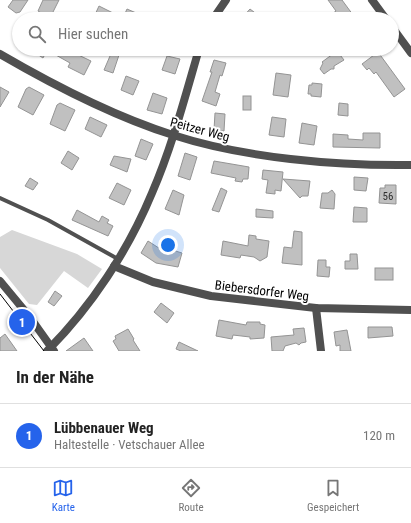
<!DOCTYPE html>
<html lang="de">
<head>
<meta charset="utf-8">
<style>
  :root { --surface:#fff; --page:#f6f6f6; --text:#222; --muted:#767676; --line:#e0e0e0; --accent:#2563eb }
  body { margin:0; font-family:"Roboto Condensed",sans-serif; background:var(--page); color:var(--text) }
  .you { position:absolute; left:168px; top:245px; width:14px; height:14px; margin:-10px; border:3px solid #fff; border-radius:50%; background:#1a73e8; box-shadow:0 0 0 6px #1a73e833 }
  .badge { display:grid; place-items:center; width:26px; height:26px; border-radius:50%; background:var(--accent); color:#fff; font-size:13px; font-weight:700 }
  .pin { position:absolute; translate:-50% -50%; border:2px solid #fff; box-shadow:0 1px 4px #0006 }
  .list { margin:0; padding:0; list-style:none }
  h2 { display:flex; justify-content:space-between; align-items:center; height:52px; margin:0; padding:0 16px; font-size:17px }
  h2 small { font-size:13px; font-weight:400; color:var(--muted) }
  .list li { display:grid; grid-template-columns:26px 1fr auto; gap:12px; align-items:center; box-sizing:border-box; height:64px; padding:0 16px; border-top:1px solid var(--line) }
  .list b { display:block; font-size:15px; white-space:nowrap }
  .list p { margin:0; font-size:13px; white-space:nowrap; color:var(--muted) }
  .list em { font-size:13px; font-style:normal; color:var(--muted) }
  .icon { flex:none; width:22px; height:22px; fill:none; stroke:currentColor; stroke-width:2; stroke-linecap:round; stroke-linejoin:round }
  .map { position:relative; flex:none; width:411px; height:351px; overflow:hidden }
  .search { position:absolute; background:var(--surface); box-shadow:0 1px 3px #0004; left:12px; right:12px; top:12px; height:44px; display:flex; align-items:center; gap:10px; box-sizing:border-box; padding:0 14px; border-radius:22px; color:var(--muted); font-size:15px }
  .sheet { height:116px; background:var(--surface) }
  nav { display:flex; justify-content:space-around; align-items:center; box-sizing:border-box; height:56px; border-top:1px solid var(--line); background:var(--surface); font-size:11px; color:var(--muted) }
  nav a { display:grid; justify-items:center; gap:2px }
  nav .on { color:var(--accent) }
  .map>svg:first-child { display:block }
  .green { fill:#d7d7d7 }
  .building { fill:#c0c0c0; stroke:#949494 }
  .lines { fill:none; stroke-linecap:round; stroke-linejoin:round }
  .service { stroke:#505050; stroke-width:4 }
  .minor { stroke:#505050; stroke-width:8 }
  .tertiary { stroke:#505050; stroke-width:8 }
  .tram { stroke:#000; stroke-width:1 }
  .labels { text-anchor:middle; stroke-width:4; stroke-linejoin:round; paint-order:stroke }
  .number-label { font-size:11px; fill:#303030 }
  .street-label { font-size:13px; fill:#000; stroke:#fff }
</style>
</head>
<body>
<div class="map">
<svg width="411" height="351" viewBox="0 0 411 351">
  <rect width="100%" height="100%" fill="#fff"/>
  <path class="green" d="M 12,230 L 77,254 L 102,269 L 88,288 L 64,271 L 37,305 L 29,304 L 0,268 L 0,237 Z"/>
  <g class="building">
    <path d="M 13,0 L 28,0 L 20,12 L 16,13 L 8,7 Z"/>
    <path d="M 43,0 L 59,0 L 50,18 L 38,11 Z"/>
    <path d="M 328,0 L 342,0 L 356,19 L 325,19 L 336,11 Z"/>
    <path d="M 99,6 L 123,18 L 127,9 L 150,19 L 93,19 Z"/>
    <path d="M 250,9 L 263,19 L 241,19 Z"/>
    <path d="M 40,49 L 66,49 L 91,61 L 84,75 L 68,67 L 70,63 L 47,50 L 43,58 L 37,54 Z"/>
    <path d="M 113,49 L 121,49 L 113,73 L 104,70 Z"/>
    <path d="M 337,51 L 344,60 L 334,66 L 334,69 L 331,69 L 324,74 L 320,69 L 323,63 L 322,62 Z"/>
    <path d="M 378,52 L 405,89 L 394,97 L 376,72 L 374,74 L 369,68 L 367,70 L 362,64 Z"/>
    <path d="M 167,56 L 180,59 L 175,74 L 162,70 Z"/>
    <path d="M 214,60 L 226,63 L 222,76 L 220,75 L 215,92 L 220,94 L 216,106 L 202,101 L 212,72 L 210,72 Z"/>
    <path d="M 276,73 L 291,75 L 288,97 L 273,95 Z"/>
    <path d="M 126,76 L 139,81 L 133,95 L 121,90 Z"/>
    <path d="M 312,83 L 322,84 L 321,97 L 311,96 L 311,94 L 308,94 L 309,85 L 312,85 Z"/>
    <path d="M 0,87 L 9,92 L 0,107 Z"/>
    <path d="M 29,87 L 44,95 L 33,115 L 18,107 L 26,89 Z"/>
    <path d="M 153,93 L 167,98 L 162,114 L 147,110 Z"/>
    <rect x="243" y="96" width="8" height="14"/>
    <path d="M 60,103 L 75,110 L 65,131 L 50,124 L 57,105 Z"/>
    <path d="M 339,103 L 348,104 L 348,116 L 338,115 Z"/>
    <path d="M 215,113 L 225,114 L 224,131 L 214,130 Z"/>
    <path d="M 90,117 L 107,125 L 101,137 L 85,129 Z"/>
    <path d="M 272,117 L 286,119 L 284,137 L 269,135 Z"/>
    <path d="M 302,123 L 317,126 L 314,145 L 299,143 Z"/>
    <path d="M 363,133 L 380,133 L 380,148 L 333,147 L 333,134 L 348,135 L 348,139 L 363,140 Z"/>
    <path d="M 141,139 L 153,144 L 146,160 L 135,156 Z"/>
    <path d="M 68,151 L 79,158 L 72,170 L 61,163 Z"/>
    <path d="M 185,153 L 197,157 L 190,180 L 178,176 Z"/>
    <path d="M 114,156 L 131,159 L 127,172 L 110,165 Z"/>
    <path d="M 214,161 L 249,167 L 248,179 L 243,179 L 242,182 L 235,181 L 236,178 L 211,173 Z"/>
    <path d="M 263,170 L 283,172 L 281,191 L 275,190 L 275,194 L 266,193 L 268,180 L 262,179 Z"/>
    <path d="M 354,177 L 368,178 L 366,191 L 354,190 Z"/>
    <path d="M 30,178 L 38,183 L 33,190 L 25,186 Z"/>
    <path d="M 283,179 L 310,181 L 308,196 L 302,196 L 300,198 Z"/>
    <path d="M 117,183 L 131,190 L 124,205 L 109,198 Z"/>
    <path d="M 385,185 L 396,185 L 396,204 L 379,203 L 380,188 L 385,188 Z"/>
    <path d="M 221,188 L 227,191 L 219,212 L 212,210 Z"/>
    <path d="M 173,190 L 184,195 L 179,215 L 165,209 Z"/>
    <path d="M 332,190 L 335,194 L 334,209 L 320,208 L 322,193 L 328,193 Z"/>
    <path d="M 354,207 L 367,208 L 367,222 L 353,222 Z"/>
    <path d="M 256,209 L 273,211 L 273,218 L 256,217 Z"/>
    <path d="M 77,210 L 99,222 L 102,216 L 109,220 L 107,223 L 113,226 L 108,236 L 72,220 Z"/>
    <path d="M 294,231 L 302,232 L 302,265 L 282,263 L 284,247 L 292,248 Z"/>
    <path d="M 249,235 L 256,236 L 256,239 L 269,241 L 267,257 L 260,261 L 254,257 L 241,255 L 240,258 L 221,255 L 223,241 L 248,246 Z"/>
    <path d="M 148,241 L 168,254 L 169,249 L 182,253 L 178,267 L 156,263 L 141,253 Z"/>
    <path d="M 350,254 L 357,254 L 358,269 L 345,269 L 345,261 L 350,261 Z"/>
    <path d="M 318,260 L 326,260 L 326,267 L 330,267 L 329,277 L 317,276 Z"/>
    <rect x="375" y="268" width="18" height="12"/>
    <path d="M 55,291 L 62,296 L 54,306 L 48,302 Z"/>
    <path d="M 161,303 L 174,313 L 167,323 L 154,312 Z"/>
    <path d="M 219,320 L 246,325 L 247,322 L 260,322 L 260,324 L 265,325 L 264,338 L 250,339 L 250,337 L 233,335 L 232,339 L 216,336 Z"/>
    <path d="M 368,327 L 392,327 L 393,336 L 368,338 Z"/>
    <path d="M 304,328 L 306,342 L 301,343 L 299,345 L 296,343 L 285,346 L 283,351 L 272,351 L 271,337 L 294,335 L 293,329 Z"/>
    <path d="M 128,329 L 134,339 L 133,340 L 140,351 L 119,351 L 113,341 L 116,339 L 115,336 Z"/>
    <path d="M 347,330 L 351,351 L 340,351 L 340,345 L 336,346 L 334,332 Z"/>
    <path d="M 5,334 L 17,351 L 0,351 L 0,338 Z"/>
    <path d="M 84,338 L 93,351 L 66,351 Z"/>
    <path d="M 179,342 L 198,351 L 181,351 L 176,349 Z"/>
  </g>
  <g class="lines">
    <path class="service" d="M 0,198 L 48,220 L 118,259"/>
    <g class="minor">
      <path d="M 372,0 L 386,19"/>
      <path d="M 213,19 L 226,0"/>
      <path d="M 392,27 L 411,53"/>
      <path d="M 0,54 C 55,86 113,116 173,135 C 244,158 336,166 411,165"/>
      <path d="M 114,266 L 153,282 L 211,296 L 316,308 L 411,310"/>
      <path d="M 316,308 L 321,351"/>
      <path d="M 47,351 C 91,307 128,251 152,193 C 172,147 185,97 199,49"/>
    </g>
    <path class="tertiary" d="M 0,281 L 29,316 L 54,351"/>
    <path class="tram" d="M 0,294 L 44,351"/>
  </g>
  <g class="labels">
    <g class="number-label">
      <text x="388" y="200">56</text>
    </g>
    <g class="street-label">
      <text transform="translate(200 129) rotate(15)" y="5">Peitzer Weg</text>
      <text transform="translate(262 290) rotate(7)" y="5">Biebersdorfer Weg</text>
    </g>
  </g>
</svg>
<div class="you"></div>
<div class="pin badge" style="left:22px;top:322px">1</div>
<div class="search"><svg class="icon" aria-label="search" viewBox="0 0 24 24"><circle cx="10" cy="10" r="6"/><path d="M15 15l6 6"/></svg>Hier suchen</div>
</div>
<section class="sheet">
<h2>In der Nähe<small></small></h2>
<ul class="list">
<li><span class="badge">1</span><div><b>Lübbenauer Weg</b><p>Haltestelle · Vetschauer Allee</p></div><em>120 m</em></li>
</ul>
</section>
<nav>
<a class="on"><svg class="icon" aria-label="map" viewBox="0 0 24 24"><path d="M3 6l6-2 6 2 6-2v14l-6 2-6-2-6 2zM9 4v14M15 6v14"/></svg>Karte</a>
<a><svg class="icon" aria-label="directions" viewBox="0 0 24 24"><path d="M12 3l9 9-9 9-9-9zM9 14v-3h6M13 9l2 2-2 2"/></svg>Route</a>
<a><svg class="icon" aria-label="saved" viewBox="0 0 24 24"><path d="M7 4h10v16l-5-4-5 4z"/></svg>Gespeichert</a>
</nav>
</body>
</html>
